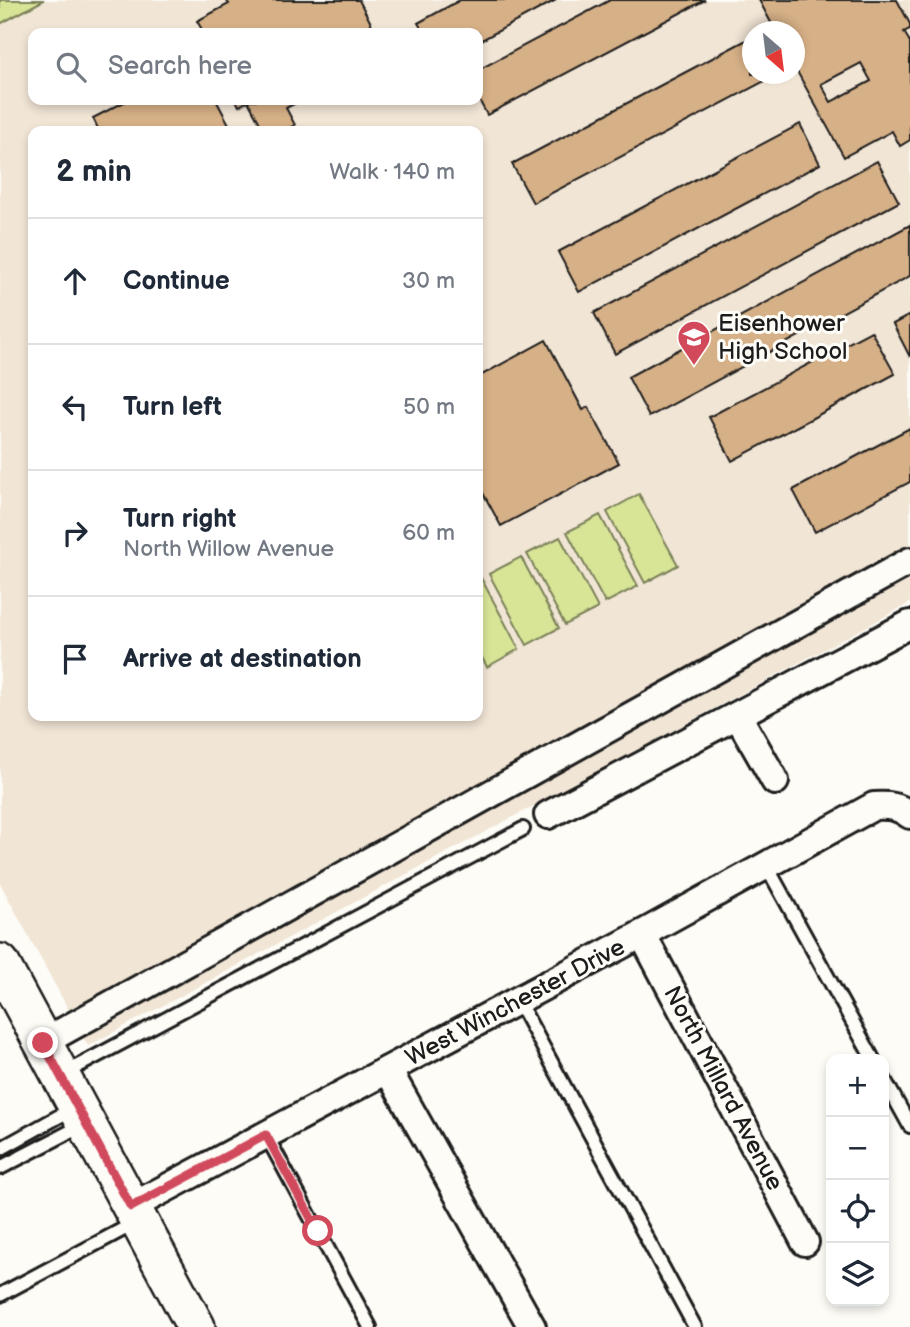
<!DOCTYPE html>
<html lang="en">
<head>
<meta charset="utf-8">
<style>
  :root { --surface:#fff; --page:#f6f6f7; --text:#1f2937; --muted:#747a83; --line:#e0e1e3 }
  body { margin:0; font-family:"Balsamiq Sans",sans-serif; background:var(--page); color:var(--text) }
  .controls { position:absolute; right:21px; bottom:21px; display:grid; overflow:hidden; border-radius:14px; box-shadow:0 4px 10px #0003 }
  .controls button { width:63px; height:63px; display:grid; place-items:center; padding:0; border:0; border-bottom:2px solid var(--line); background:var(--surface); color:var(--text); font:35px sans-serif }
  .compass { position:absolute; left:742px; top:21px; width:63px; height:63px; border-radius:50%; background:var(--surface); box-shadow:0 4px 10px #0003; rotate:152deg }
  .stop { position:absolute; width:21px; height:21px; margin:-16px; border:5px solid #d1495b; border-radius:50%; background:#fff }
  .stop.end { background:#d1495b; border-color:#fff; box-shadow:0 2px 7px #0008 }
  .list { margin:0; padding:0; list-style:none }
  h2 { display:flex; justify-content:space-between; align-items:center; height:91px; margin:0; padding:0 28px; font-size:30px }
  h2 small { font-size:23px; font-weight:400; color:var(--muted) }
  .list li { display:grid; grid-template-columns:46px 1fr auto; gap:21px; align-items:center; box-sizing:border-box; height:126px; padding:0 28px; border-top:2px solid var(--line) }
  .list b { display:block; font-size:26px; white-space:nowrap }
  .list p { margin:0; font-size:23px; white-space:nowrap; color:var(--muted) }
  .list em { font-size:23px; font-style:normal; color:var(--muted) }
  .icon { flex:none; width:38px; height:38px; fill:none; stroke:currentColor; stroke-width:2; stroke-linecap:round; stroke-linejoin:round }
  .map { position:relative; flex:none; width:910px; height:1327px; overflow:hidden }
  .search { position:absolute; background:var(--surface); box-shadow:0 4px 10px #0003; left:28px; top:28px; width:455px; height:77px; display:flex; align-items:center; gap:18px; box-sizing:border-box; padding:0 24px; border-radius:14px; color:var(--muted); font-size:26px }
  .panel { position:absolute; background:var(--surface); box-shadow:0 4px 10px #0003; left:28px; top:126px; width:455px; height:595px; border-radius:14px }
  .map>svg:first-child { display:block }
  .built { fill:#f1e5d5; fill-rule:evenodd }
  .green { fill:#d8e496; stroke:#7a8059; stroke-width:2 }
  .building { fill:#d6b087; stroke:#1c1c1c; stroke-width:2; fill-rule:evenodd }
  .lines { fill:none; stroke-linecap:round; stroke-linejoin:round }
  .lane-casing { stroke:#1c1c1c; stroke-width:18 }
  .street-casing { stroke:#1c1c1c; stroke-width:32 }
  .secondary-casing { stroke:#1c1c1c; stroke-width:42 }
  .lane { stroke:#fdfcf7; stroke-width:12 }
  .street { stroke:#fdfcf7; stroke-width:26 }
  .secondary { stroke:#fdfcf7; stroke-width:37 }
  .route { stroke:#d1495b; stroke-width:9 }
  .labels { text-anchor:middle; stroke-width:6; stroke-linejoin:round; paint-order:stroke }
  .poi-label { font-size:24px; fill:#1c1c1c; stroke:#fdfcf7; text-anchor:start }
  .street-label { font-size:24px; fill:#1c1c1c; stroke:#fdfcf7 }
</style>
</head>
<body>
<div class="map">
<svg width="910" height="1327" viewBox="0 0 910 1327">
  <rect width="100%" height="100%" fill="#fdfcf7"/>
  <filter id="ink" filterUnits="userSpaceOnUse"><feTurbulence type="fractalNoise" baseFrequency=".0143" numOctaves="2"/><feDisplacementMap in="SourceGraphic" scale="14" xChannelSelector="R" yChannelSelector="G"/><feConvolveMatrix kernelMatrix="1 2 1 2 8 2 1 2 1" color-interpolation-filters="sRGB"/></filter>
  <g filter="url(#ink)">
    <path class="built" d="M 0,0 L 910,0 L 910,603 L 88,1046 L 0,883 ZM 752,32 L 794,32 L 794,74 L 752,74 ZM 33,33 L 478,33 L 478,100 L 33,100 ZM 33,131 L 478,131 L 478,716 L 33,716 Z"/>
    <g class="green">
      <path d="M 0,0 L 44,0 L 0,24 Z"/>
      <path d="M 639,494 L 678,565 L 645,583 L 607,512 Z"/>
      <path d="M 600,515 L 638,586 L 605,603 L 567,532 Z"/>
      <path d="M 560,537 L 598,608 L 565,625 L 527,554 Z"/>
      <path d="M 521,557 L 559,628 L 527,645 L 489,574 Z"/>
      <path d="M 481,578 L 519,649 L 487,667 L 478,650 L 478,580 Z"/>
    </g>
    <g class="building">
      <path d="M 226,0 L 359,0 L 376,33 L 204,33 L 197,21 L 229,4 Z"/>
      <path d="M 460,0 L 556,0 L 478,42 L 478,33 L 424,33 L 418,23 Z"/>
      <path d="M 610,0 L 705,0 L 487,115 L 478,98 L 478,70 Z"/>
      <path d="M 759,0 L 897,0 L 910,24 L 910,29 L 904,32 L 910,42 L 910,140 L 900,146 L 892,131 L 844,157 L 794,66 L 794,32 L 776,32 ZM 861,63 L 871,81 L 831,102 L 821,84 Z"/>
      <path d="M 752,37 L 752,74 L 773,74 L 774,76 L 533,203 L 512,164 Z"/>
      <path d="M 128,100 L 216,100 L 231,128 L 225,131 L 99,131 L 93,118 Z"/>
      <path d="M 236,100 L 302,100 L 286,108 L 295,125 L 284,131 L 264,131 L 248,101 L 239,106 Z"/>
      <path d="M 800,124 L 820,164 L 579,292 L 558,252 Z"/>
      <path d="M 877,161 L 899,202 L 615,354 L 594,313 Z"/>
      <path d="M 910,225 L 910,276 L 649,417 L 628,377 Z"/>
      <path d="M 910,315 L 910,357 L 893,324 Z"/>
      <path d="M 871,331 L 895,374 L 732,461 L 709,417 Z"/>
      <path d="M 546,340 L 583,410 L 588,407 L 619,463 L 501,526 L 478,484 L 478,377 Z"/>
      <path d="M 910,428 L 910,482 L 815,532 L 793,490 Z"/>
    </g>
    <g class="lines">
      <defs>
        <g id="lane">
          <path d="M 766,865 L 873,1059"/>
          <path d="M 518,1001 L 695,1327"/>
          <path d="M 63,1074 L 523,829"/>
          <path d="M 884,1079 L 910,1126"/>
          <path d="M 266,1135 L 370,1327"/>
          <path d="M 0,1149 L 74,1108"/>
          <path d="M 0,1168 L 83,1125"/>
          <path d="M 0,1295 L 135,1223"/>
        </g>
        <g id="street">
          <path d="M 738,716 L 775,781"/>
          <path d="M 548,815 L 910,624"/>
          <path d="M 642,934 L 805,1242"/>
          <path d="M 42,1043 L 910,561"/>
          <path d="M 388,1070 L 532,1327"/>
          <path d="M 131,1207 L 642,934 L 874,806 C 889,805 898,806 910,815"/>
        </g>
        <path id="secondary" d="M 0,963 L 196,1327"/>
      </defs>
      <use href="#lane" class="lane-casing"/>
      <use href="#street" class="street-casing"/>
      <use href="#secondary" class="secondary-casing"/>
      <use href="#lane" class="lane"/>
      <use href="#street" class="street"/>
      <use href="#secondary" class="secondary"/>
    </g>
  </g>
  <g class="lines" filter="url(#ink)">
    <path class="route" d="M 43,1043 L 131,1207 L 266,1135 L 318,1231"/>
  </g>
  <defs>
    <symbol id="school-pin" viewBox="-11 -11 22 30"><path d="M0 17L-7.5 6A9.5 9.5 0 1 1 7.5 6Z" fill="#d1495b" stroke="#fdfcf7"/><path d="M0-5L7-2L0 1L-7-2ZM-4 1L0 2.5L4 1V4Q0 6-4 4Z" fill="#fff"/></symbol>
  </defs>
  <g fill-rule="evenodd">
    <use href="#school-pin" x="675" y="318" width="38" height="52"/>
  </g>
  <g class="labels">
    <g class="poi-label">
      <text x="718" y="331">Eisenhower<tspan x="718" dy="28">High School</tspan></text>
    </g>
    <g class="street-label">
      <text transform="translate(515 1002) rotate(-28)" y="8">West Winchester Drive</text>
      <text transform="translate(724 1088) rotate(62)" y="8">North Millard Avenue</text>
    </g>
  </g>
</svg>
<div class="controls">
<button>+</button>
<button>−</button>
<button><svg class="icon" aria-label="locate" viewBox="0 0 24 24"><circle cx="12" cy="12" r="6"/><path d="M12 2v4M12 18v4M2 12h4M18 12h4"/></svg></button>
<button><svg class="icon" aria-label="layers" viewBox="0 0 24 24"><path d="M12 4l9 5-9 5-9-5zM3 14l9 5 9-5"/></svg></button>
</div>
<svg class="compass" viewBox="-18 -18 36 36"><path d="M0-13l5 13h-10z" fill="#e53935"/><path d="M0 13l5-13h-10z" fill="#747a83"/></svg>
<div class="stop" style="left:318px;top:1231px"></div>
<div class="stop end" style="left:43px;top:1043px"></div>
<div class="search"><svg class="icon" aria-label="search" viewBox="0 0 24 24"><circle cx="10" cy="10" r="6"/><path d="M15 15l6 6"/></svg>Search here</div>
<section class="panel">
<h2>2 min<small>Walk · 140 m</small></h2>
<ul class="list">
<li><svg class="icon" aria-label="ahead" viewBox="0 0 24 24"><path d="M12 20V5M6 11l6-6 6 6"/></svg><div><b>Continue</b></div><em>30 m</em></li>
<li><svg class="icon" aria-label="left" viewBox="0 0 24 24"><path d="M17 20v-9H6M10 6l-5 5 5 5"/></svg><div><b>Turn left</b></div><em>50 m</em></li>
<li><svg class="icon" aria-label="right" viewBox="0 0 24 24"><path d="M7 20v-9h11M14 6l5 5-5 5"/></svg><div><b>Turn right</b><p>North Willow Avenue</p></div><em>60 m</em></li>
<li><svg class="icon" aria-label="arrive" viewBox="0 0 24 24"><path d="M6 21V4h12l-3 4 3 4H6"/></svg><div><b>Arrive at destination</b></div></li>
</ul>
</section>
</div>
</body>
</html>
